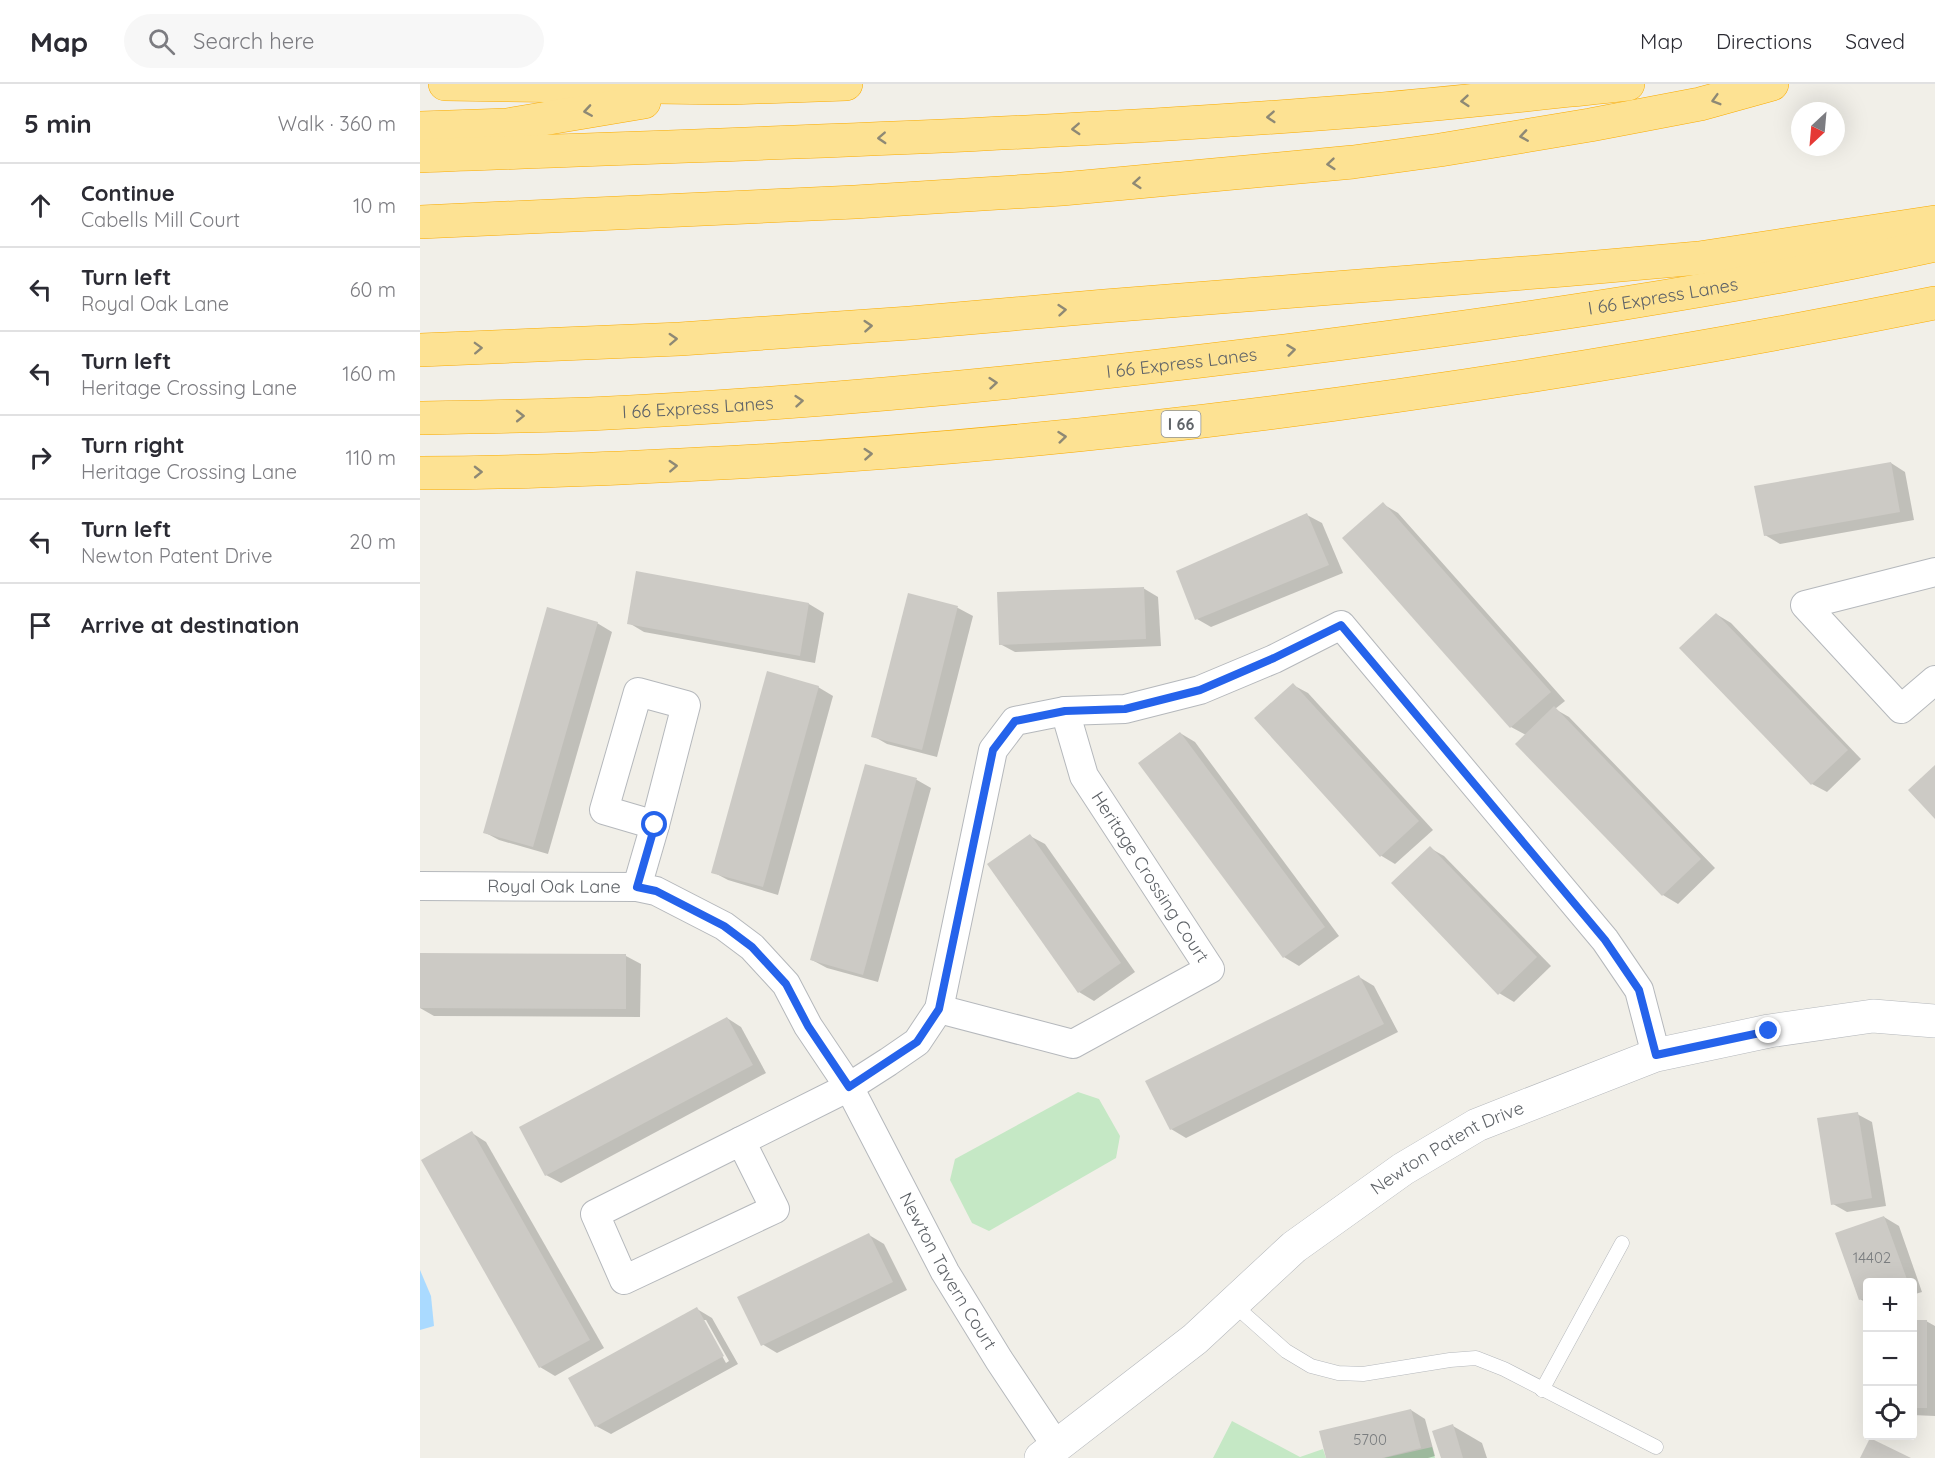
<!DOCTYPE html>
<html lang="en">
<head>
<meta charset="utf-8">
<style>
  :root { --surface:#fff; --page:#f7f7f7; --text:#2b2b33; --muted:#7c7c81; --line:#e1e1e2 }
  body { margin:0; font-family:Quicksand,sans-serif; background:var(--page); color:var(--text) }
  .controls { position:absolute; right:18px; bottom:18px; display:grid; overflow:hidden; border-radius:6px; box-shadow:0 6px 24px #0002 }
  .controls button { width:54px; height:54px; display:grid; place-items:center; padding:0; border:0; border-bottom:2px solid var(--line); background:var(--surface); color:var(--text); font:30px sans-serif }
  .compass { position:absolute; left:1371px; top:18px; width:54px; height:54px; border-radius:50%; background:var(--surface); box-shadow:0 6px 24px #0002; rotate:206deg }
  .stop { position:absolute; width:18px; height:18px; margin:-14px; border:4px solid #2563eb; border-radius:50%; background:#fff }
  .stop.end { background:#2563eb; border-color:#fff; box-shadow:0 2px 6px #0008 }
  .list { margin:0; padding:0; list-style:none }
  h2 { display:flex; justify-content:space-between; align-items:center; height:78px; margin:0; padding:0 24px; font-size:26px }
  h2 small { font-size:20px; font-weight:400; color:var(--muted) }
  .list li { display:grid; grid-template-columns:39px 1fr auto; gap:18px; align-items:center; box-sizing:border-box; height:84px; padding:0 24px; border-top:2px solid var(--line) }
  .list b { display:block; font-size:22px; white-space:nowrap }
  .list p { margin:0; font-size:20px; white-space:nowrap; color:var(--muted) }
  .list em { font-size:20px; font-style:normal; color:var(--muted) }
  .icon { flex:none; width:33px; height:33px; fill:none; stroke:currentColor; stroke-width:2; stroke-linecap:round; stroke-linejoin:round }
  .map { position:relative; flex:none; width:1515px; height:1374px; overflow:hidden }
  header { display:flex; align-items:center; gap:36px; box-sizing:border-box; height:84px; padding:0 30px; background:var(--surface); border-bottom:2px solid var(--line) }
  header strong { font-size:28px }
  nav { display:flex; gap:33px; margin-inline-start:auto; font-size:21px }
  .search { width:420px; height:54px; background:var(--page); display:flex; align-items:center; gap:15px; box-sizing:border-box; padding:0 21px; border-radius:33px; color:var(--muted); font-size:22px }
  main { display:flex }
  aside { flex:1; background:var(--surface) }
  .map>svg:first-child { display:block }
  .green { fill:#c5e8c5 }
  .water { fill:#aadaff }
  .shadow { fill:#0003; fill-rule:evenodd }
  .building { fill:#cccac5 }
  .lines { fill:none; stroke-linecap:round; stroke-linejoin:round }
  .service-casing { stroke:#b5b8bc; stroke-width:15 }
  .minor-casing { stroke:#b5b8bc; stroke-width:30 }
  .tertiary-casing { stroke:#b5b8bc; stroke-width:34 }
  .motorway-casing { stroke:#f9ab00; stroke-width:34 }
  .service { stroke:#fff; stroke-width:14 }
  .minor { stroke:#fff; stroke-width:28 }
  .tertiary { stroke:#fff; stroke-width:33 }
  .motorway { stroke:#fde293; stroke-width:33 }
  .oneway { stroke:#8e8975 }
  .route { stroke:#2563eb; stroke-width:8 }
  .labels { text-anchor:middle; stroke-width:4.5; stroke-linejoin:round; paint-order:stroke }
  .number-label { font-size:15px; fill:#7a7d7f }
  .shield { fill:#fff; stroke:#8f9295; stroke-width:1.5 }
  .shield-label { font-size:16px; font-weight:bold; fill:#5f6368 }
  .street-label { font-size:18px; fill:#5f6368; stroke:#fff }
</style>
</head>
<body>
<header>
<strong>Map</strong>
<div class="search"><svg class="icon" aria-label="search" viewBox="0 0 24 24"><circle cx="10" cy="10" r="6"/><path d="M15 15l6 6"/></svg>Search here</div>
<nav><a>Map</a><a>Directions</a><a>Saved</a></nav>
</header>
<main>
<aside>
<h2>5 min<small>Walk · 360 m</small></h2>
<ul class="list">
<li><svg class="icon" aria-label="ahead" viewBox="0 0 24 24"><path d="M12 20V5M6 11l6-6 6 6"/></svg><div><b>Continue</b><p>Cabells Mill Court</p></div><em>10 m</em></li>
<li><svg class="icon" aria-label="left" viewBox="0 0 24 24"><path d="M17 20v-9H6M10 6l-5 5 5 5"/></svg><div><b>Turn left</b><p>Royal Oak Lane</p></div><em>60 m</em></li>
<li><svg class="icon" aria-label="left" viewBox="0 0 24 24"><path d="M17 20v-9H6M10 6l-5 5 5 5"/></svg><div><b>Turn left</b><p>Heritage Crossing Lane</p></div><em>160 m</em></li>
<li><svg class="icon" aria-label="right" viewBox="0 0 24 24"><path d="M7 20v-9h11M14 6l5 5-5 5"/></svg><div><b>Turn right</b><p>Heritage Crossing Lane</p></div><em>110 m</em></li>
<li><svg class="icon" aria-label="left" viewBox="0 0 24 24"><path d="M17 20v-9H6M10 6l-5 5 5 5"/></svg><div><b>Turn left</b><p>Newton Patent Drive</p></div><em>20 m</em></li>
<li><svg class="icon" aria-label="arrive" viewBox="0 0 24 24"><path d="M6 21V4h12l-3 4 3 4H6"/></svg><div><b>Arrive at destination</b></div></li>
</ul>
</aside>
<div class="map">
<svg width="1515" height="1374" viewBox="0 0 1515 1374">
  <rect width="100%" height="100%" fill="#f1efe8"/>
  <g class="green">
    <path d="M 658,1008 L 679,1015 L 700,1052 L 696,1074 L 569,1147 L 552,1139 L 530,1096 L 535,1075 Z"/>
    <path d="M 812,1337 L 880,1373 L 903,1365 L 906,1374 L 793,1374 Z"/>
    <path d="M 1012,1363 L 1015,1374 L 964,1374 Z"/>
  </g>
  <path class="water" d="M 0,1186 L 11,1212 L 14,1242 L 0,1246 Z"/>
  <g class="shadow">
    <path d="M 1471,379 L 1485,388 L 1494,436 L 1360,460 L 1345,451 Z"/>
    <path d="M 963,420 L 978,429 L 1145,617 L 1135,625 L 1149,633 L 1295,784 L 1258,820 L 1243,811 L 1097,660 L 1106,651 L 1091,643 Z"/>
    <path d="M 887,431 L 902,439 L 923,489 L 791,543 L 777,535 Z"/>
    <path d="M 218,489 L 389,520 L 404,529 L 395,579 L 224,548 L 209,539 Z"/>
    <path d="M 723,504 L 738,513 L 741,562 L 595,568 L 580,560 Z"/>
    <path d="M 489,511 L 538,524 L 553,532 L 517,673 L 467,660 L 453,652 Z"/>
    <path d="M 1296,530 L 1311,539 L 1441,675 L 1407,708 L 1392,700 Z"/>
    <path d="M 177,539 L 192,548 L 128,770 L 79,756 L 64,748 Z"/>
    <path d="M 873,601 L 888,609 L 1013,746 L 975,780 L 960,771 Z"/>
    <path d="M 398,603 L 413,612 L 358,811 L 308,796 L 293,788 Z"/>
    <path d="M 760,649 L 775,658 L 919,852 L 879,882 L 864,873 L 720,679 Z"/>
    <path d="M 446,682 L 497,696 L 511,704 L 458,898 L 407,884 L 392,876 Z"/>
    <path d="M 610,752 L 625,760 L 715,888 L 674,917 L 659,908 L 569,781 Z"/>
    <path d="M 1010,764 L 1024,772 L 1131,882 L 1094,918 L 1079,909 Z"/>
    <path d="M 0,871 L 206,872 L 221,880 L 220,933 L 14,932 L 0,924 Z"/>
    <path d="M 939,893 L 954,902 L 978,948 L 766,1054 L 751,1045 Z"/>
    <path d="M 307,934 L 321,943 L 346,989 L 141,1099 L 126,1091 Z"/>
    <path d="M 1437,1030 L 1452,1038 L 1466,1122 L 1427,1128 L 1413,1120 Z"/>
    <path d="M 52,1049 L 66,1058 L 184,1264 L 135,1292 L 120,1283 Z"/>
    <path d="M 1464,1133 L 1479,1142 L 1502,1208 L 1492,1211 L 1492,1198 L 1448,1198 L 1448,1220 L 1440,1215 Z"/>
    <path d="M 449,1151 L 464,1160 L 487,1206 L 357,1269 L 342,1260 Z"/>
    <path d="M 277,1225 L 292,1234 L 318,1280 L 191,1350 L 176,1342 ZM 282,1236 L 286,1236 L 309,1277 L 306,1279 Z"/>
    <path d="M 1506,1237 L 1515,1242 L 1515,1332 L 1492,1331 L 1492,1238 Z"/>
    <path d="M 991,1326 L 1005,1335 L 1015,1372 L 1008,1374 L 907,1374 Z"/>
    <path d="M 1033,1342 L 1062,1359 L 1067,1374 L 1022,1374 Z"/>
  </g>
  <g class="building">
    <path d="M 1471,378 L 1480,428 L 1344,452 L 1334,402 Z"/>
    <path d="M 963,418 L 1131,608 L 1090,644 L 922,454 Z"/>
    <path d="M 887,429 L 909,481 L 775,536 L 756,487 Z"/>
    <path d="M 216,487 L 389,519 L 380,572 L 207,540 Z"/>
    <path d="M 724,503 L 726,555 L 579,561 L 577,508 Z"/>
    <path d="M 488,509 L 538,522 L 502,666 L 451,653 Z"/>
    <path d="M 127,523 L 178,538 L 113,763 L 63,749 Z"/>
    <path d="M 1296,529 L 1428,666 L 1391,701 L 1259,564 Z"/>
    <path d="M 347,587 L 399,602 L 343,803 L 291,789 Z"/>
    <path d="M 873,599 L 999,737 L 960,773 L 834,634 Z"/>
    <path d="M 1134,622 L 1281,775 L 1242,812 L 1095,660 Z"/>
    <path d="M 760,648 L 905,843 L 863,874 L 718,679 Z"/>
    <path d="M 445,680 L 497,694 L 443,891 L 390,876 Z"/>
    <path d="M 1515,681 L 1515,735 L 1488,706 Z"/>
    <path d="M 610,750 L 701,879 L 658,909 L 567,780 Z"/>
    <path d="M 1010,762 L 1117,873 L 1078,911 L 971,799 Z"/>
    <path d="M 0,869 L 206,870 L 206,925 L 0,924 Z"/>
    <path d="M 939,891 L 964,940 L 750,1046 L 725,997 Z"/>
    <path d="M 307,933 L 333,981 L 125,1092 L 99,1043 Z"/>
    <path d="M 1438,1028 L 1452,1114 L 1411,1121 L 1397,1034 Z"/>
    <path d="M 52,1047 L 170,1256 L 119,1284 L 1,1076 Z"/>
    <path d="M 1464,1132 L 1488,1198 L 1448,1198 L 1448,1213 L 1439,1216 L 1415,1149 Z"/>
    <path d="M 449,1149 L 473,1198 L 341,1262 L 317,1213 Z"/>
    <path d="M 277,1223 L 304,1272 L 175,1343 L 148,1294 Z"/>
    <rect x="1492" y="1236" width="15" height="88"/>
    <path d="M 991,1325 L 1001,1364 L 962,1374 L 906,1374 L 899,1347 Z"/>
    <path d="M 1033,1340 L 1043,1374 L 1021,1374 L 1012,1347 Z"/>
    <path d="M 1450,1354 L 1491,1374 L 1440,1374 Z"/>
  </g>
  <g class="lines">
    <defs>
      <g id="service">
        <path d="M 813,1220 L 866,1267 L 891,1282 L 918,1289 L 943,1290 L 1030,1276 L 1056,1274 L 1084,1285 L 1236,1363"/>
        <path d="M 1122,1306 L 1202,1159"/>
      </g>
      <g id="minor">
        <path d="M 1515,488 L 1385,521 L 1481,625 L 1515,596"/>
        <path d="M 218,608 L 266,621 L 235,741 L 184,726 Z"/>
        <path id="s1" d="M 0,802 L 217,803 L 236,807 L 304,842 L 332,863 L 366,900 L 388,942 L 429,1003 L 525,1188 L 579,1276 L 637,1363"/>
        <path d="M 217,803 L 235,741"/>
        <path d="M 519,925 L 653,960 L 790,885 L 664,692 L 645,627"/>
        <path d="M 321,1057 L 429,1003 L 468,978 L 497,958 L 519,925 L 573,666 L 595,637 L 645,627 L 705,625 L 780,606 L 854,575 L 921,541 L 1185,856 L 1219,906 L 1236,971"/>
        <path d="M 321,1057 L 355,1125 L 204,1196 L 175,1130 Z"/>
      </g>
      <g id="tertiary">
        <path id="s2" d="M 621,1374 L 775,1255 L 874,1163 L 983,1085 L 1057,1041 L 1236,971 L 1349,947 L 1453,932 L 1515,937"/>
      </g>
      <g id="motorway">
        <path d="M 25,0 L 309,4 L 426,0"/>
        <path d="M 0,44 L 87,41 L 224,18"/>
        <path d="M 0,72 C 308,60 616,52 924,28 C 1019,21 1113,10 1208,0"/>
        <path d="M 0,138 L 435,118 L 642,105 L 933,78 L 1020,66 L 1170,41 L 1280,20 L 1352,0"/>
        <path d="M 0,266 L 260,255 L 490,239 L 685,222 L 1143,186 L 1279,174 L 1515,138"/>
        <path id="s3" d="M 0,334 C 56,333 113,332 169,330 C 406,319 643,295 879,265 C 1092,238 1305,207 1515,161"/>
        <path d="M 0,389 C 113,389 225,383 337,377 C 733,354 1126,297 1515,219"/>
      </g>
    </defs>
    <use href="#service" class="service-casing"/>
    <use href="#minor" class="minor-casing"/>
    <use href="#tertiary" class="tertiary-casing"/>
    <use href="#motorway" class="motorway-casing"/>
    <use href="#service" class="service"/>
    <use href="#minor" class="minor"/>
    <use href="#tertiary" class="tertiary"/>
    <use href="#motorway" class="motorway"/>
  </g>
  <defs><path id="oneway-chevron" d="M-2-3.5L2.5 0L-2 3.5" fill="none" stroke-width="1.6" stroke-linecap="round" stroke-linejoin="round" transform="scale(1.5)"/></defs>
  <g class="oneway">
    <use href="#oneway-chevron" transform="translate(1296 16) rotate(164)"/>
    <use href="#oneway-chevron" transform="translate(1045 17) rotate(175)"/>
    <use href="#oneway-chevron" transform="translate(168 27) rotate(171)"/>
    <use href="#oneway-chevron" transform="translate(851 33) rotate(176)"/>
    <use href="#oneway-chevron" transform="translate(656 45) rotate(177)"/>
    <use href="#oneway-chevron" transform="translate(1104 52) rotate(171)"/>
    <use href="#oneway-chevron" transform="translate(462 54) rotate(177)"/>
    <use href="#oneway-chevron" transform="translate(911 80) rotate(175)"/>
    <use href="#oneway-chevron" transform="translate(717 99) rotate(175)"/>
    <use href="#oneway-chevron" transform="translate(642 226) rotate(-5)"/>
    <use href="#oneway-chevron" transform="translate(448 242) rotate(-4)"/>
    <use href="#oneway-chevron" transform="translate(253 255) rotate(-3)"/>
    <use href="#oneway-chevron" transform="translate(58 264) rotate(-2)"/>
    <use href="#oneway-chevron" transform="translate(871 266) rotate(-7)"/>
    <use href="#oneway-chevron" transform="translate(573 299) rotate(-5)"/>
    <use href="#oneway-chevron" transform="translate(379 317) rotate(-5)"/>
    <use href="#oneway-chevron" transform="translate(100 332) rotate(-1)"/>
    <use href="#oneway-chevron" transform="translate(642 353) rotate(-6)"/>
    <use href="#oneway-chevron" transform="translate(448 370) rotate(-4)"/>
    <use href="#oneway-chevron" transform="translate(253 382) rotate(-3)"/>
    <use href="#oneway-chevron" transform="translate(58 388) rotate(-1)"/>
  </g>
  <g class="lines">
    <path class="route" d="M 235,741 L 217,803 L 236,807 L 304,842 L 332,863 L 366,900 L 388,942 L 429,1003 L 497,958 L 519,925 L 573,666 L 595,637 L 645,627 L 705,625 L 780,606 L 854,574 L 921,541 L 1185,856 L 1219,906 L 1236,971 L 1349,947"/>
  </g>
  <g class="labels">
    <g class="number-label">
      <text x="1452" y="1179">14402</text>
      <text x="950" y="1361">5700</text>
    </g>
    <rect class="shield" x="741.5" y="327" width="39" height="26" rx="4.5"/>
    <g class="shield-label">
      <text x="761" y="346">I 66</text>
    </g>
    <g class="street-label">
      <text dy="6" stroke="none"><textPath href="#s3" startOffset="1250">I 66 Express Lanes</textPath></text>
      <text dy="6" stroke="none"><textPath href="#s3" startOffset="764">I 66 Express Lanes</textPath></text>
      <text dy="6" stroke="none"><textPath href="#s3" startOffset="278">I 66 Express Lanes</textPath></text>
      <text transform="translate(730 793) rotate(57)" y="6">Heritage Crossing Court</text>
      <text dy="6" stroke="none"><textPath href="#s1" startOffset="134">Royal Oak Lane</textPath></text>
      <text dy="6" stroke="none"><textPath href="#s2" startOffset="513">Newton Patent Drive</textPath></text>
      <text dy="6" stroke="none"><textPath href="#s1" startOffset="728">Newton Tavern Court</textPath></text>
    </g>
  </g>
</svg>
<div class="controls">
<button>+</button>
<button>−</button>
<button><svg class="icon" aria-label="locate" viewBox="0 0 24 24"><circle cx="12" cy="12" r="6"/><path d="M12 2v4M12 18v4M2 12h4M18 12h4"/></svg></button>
</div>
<svg class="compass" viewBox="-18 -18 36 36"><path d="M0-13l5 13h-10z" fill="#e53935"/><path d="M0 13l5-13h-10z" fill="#7c7c81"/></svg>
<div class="stop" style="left:235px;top:741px"></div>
<div class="stop end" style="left:1349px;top:947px"></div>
</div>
</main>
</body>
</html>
